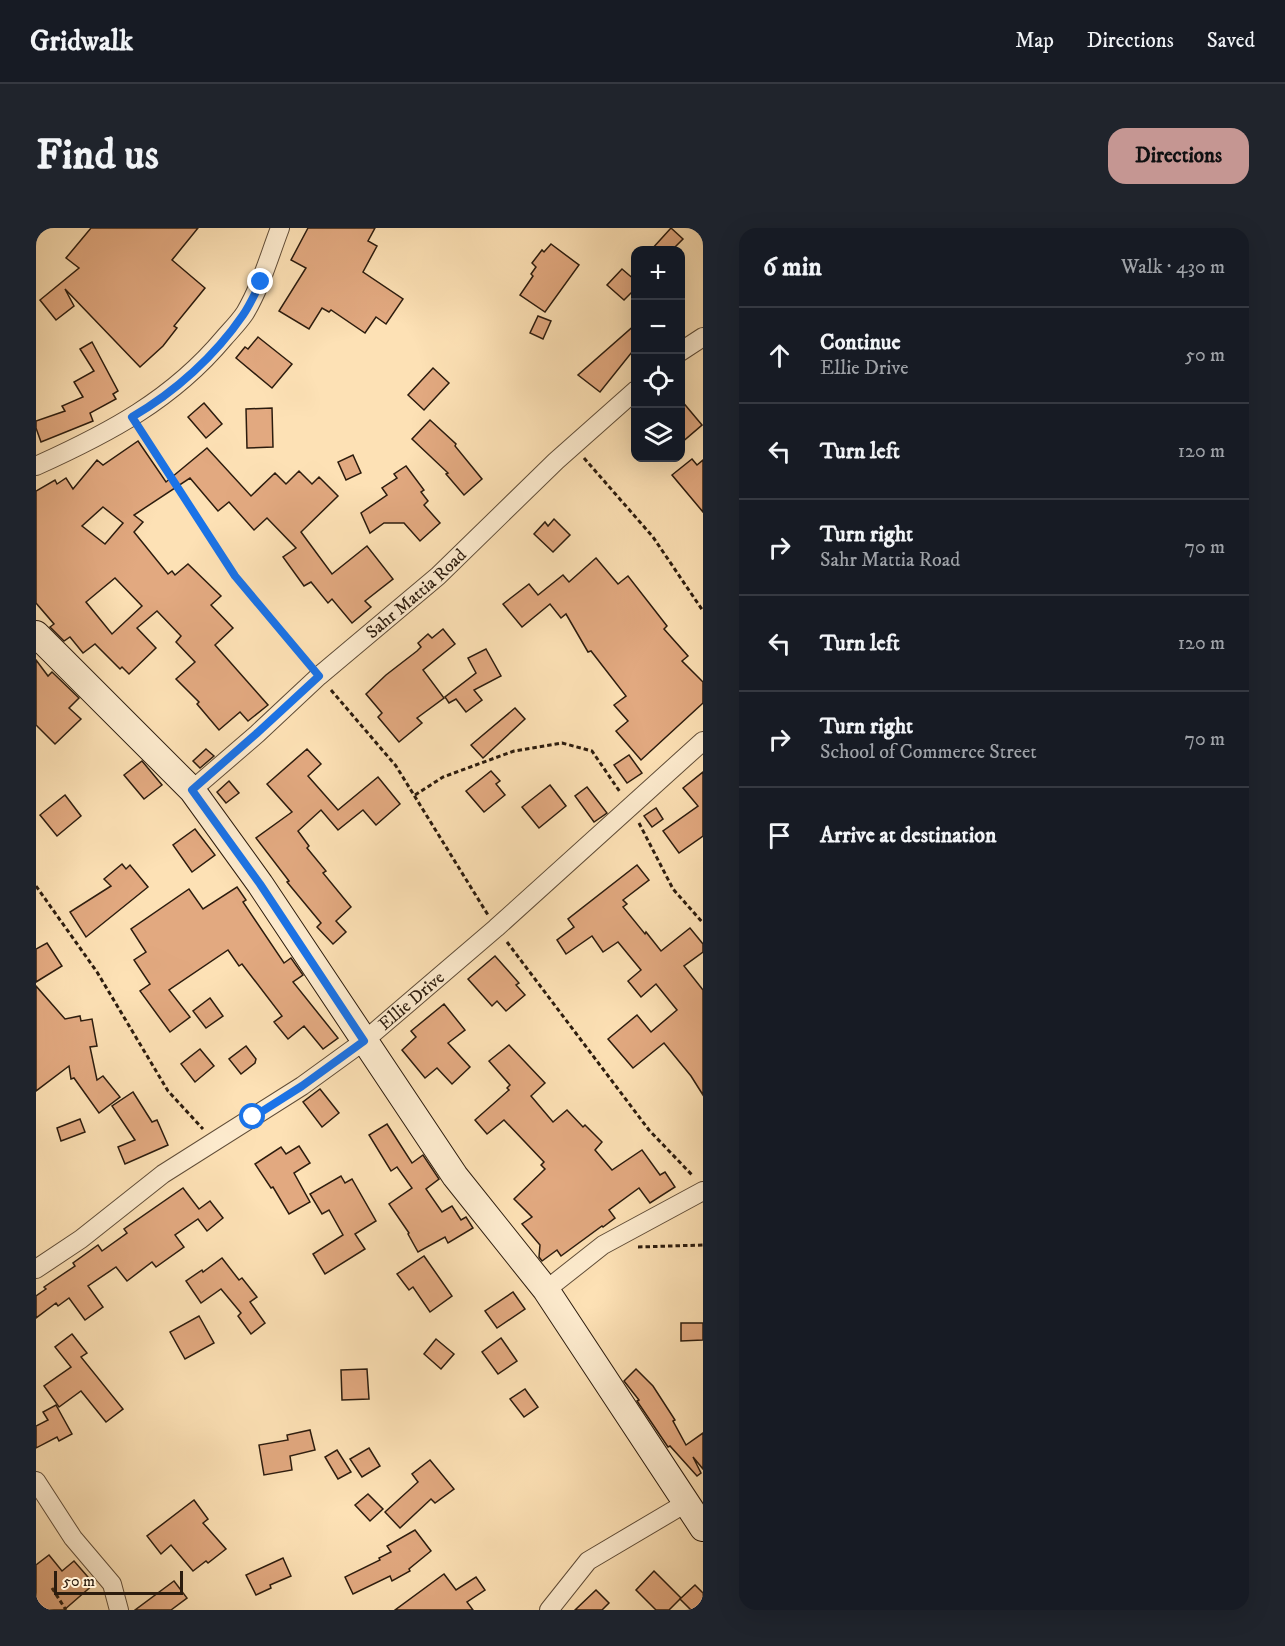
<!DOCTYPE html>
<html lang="en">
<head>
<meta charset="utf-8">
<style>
  :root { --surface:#171b24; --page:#20242c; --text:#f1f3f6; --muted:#9ea1a6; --line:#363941; --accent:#c59692 }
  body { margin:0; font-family:"IM FELL DW Pica",serif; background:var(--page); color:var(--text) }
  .controls { position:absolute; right:18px; top:18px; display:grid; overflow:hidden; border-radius:12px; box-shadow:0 6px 24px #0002 }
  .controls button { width:54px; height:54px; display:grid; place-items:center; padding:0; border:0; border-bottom:2px solid var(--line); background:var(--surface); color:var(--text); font:30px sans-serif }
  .scale { position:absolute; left:18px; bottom:15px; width:129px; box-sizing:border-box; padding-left:6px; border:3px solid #2c1c0e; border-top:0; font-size:16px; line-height:21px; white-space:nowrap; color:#2c1c0e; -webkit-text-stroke:4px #feeccf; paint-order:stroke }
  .stop { position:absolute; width:18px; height:18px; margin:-14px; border:4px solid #1a73e8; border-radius:50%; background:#fff }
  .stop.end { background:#1a73e8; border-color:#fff; box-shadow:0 2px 6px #0008 }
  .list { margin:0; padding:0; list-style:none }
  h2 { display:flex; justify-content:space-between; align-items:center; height:78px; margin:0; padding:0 24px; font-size:26px }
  h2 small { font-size:20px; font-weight:400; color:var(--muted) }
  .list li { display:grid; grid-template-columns:39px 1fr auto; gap:18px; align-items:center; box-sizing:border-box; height:96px; padding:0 24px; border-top:2px solid var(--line) }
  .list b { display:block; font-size:22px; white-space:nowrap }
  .list p { margin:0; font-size:20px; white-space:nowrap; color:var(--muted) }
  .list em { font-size:20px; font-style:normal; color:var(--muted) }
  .icon { flex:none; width:33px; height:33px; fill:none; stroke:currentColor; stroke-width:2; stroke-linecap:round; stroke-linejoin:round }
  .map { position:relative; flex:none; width:667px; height:1382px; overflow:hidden; border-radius:18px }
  header { display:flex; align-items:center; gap:36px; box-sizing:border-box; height:84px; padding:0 30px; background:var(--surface); border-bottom:2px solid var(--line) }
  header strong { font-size:28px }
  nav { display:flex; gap:33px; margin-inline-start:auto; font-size:21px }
  .intro { display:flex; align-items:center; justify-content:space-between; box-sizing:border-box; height:144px; padding:0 36px }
  h1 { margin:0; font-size:42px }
  .button { padding:15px 27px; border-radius:18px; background:var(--accent); color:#111; font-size:21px; font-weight:700 }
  main { display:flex; gap:36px; padding:0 36px }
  aside { flex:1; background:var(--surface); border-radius:18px; box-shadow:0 6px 24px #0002 }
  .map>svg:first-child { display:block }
  .building { fill:#e2a980; stroke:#2c1c0e; stroke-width:1.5; fill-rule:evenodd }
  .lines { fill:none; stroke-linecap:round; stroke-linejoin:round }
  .minor-casing { stroke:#604d38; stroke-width:20 }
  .secondary-casing { stroke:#2c1c0e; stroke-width:28 }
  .path { stroke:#2c1c0e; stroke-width:3; stroke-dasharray:4.5 3; stroke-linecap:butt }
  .minor { stroke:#feeccf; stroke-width:18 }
  .secondary { stroke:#feeccf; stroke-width:26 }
  .route { stroke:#1a73e8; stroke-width:8 }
  .labels { text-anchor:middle; stroke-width:4.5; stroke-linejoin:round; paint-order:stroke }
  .street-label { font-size:18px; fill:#2c1c0e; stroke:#feeccf }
</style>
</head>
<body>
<header>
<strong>Gridwalk</strong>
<nav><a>Map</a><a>Directions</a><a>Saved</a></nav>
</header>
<div class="intro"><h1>Find us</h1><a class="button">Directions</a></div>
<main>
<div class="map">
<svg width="667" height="1382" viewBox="0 0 667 1382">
  <rect width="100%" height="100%" fill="#fde1b5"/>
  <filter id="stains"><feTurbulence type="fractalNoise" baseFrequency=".00333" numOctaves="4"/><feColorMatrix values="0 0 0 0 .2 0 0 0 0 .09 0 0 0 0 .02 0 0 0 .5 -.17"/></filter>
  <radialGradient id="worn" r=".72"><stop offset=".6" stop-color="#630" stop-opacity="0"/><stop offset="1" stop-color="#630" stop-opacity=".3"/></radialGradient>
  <g class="building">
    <path d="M 55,0 L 162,0 L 136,32 L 169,60 L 138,98 L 141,100 L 127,118 L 104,139 L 29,61 L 38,78 L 20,92 L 4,72 L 43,40 L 30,30 Z"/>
    <path d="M 272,0 L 339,0 L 332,13 L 341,18 L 327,44 L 367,71 L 350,96 L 340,89 L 329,105 L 295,82 L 293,84 L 286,80 L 273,101 L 243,83 L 270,40 L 255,32 Z"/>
    <path d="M 635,0 L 647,11 L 636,22 L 615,22 Z"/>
    <path d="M 515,16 L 543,37 L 509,84 L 484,67 L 497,48 L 495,46 L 500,39 L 496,35 L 506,22 L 508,24 Z"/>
    <path d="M 586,41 L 600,53 L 600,60 L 588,72 L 571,57 Z"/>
    <path d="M 502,88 L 515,93 L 507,111 L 494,105 Z"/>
    <path d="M 600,96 L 600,119 L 564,164 L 542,147 Z"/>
    <path d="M 222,109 L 256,136 L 236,160 L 200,130 L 209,119 L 212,121 Z"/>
    <path d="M 56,114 L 82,163 L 77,166 L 80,171 L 54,185 L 57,193 L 5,214 L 0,200 L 0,193 L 29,183 L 26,178 L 47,169 L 38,154 L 58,143 L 44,121 Z"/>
    <path d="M 397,140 L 413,155 L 388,182 L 372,167 Z"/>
    <path d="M 645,172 L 666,197 L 645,215 Z"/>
    <path d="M 168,175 L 186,196 L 170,210 L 152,189 Z"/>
    <path d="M 236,180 L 237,219 L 211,220 L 210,181 Z"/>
    <path d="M 394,192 L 420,216 L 419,218 L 446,251 L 428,267 L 410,246 L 412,245 L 376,211 Z"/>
    <path d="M 102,213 L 130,254 L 171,220 L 215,268 L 239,245 L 250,256 L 263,243 L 276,256 L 283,249 L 302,268 L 265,304 L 296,346 L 331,318 L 357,351 L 329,373 L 335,379 L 316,395 L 296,371 L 292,375 L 275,354 L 268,358 L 247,329 L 260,320 L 231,290 L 218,302 L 193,274 L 182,283 L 154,250 L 98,287 L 107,294 L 98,304 L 132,346 L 136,343 L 139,347 L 152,336 L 185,368 L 175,377 L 197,400 L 179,417 L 232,477 L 212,493 L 204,484 L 183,502 L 161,476 L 163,474 L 140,451 L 159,434 L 140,414 L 145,408 L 121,383 L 101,400 L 120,420 L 93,446 L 86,439 L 84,441 L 59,416 L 47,425 L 34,409 L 28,413 L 14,399 L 18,396 L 0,375 L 0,263 L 19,252 L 21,256 L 30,250 L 37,261 L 61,232 L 67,237 ZM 67,279 L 87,295 L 69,316 L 46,298 ZM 79,350 L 106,378 L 76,406 L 50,374 Z"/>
    <path d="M 317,227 L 325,245 L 310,252 L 302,234 Z"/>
    <path d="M 656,231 L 661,237 L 667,232 L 667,284 L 636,247 Z"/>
    <path d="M 370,238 L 388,262 L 385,264 L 392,273 L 388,277 L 404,295 L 384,313 L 368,295 L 348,295 L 334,305 L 325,285 L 351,267 L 346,260 L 361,250 L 358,246 Z"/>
    <path d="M 518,291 L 534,307 L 517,324 L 498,306 L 509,294 L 512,298 Z"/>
    <path d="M 560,330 L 582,356 L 592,348 L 631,398 L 628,401 L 652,428 L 646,433 L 667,454 L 667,475 L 605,532 L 580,503 L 592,493 L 578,477 L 590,468 L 555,423 L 552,424 L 530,386 L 525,390 L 514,376 L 486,399 L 467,376 L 493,356 L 502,367 L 527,347 L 533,354 Z"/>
    <path d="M 407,401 L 419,416 L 387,442 L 408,470 L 381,490 L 386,495 L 363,514 L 342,489 L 346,485 L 330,466 L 350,447 L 381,423 L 385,419 L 382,415 L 392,406 L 396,410 Z"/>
    <path d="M 450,421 L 465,448 L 438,462 L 446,472 L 430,484 L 420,471 L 413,475 L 409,469 L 440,445 L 432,430 Z"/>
    <path d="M 0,432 L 12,448 L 16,444 L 43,470 L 33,480 L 45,491 L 19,516 L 0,497 Z"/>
    <path d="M 479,480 L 489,491 L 447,530 L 435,517 Z"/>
    <path d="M 170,521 L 178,528 L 164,540 L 157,533 Z"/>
    <path d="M 271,521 L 285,536 L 272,548 L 302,582 L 342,549 L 364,576 L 340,597 L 327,582 L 302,602 L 285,582 L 262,603 L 273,618 L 271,620 L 290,643 L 287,645 L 315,679 L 300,693 L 310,704 L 297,716 L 281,699 L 285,695 L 251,654 L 253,653 L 220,610 L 256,584 L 231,556 Z"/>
    <path d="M 593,527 L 606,545 L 591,555 L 578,537 Z"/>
    <path d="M 106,533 L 126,557 L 108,571 L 88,547 Z"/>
    <path d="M 455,543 L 464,553 L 460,556 L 469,567 L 448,584 L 430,563 Z"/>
    <path d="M 667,544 L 667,608 L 643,625 L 627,603 L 662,578 L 647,560 Z"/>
    <path d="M 193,553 L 203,565 L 190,575 L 181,564 Z"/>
    <path d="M 514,557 L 530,578 L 503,600 L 486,579 Z"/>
    <path d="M 551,559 L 571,585 L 558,594 L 539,568 Z"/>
    <path d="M 29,567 L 45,588 L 21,608 L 4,587 Z"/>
    <path d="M 620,580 L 627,591 L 616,599 L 608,588 Z"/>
    <path d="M 159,601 L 179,627 L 156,644 L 137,617 Z"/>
    <path d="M 86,636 L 90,641 L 94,637 L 112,659 L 50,709 L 34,684 L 75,658 L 68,651 Z"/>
    <path d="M 601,637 L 613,652 L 587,672 L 591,676 L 587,679 L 609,706 L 610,704 L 625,723 L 654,700 L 667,716 L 667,724 L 648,738 L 667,762 L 667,867 L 655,848 L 628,815 L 597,840 L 572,811 L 601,787 L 615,804 L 641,782 L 620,756 L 605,769 L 592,753 L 605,742 L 582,714 L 567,724 L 556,708 L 530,726 L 521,712 L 538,699 L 532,691 Z"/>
    <path d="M 201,659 L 210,672 L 207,674 L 248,735 L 255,730 L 267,747 L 257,754 L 302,810 L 287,821 L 268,798 L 252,811 L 238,794 L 246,788 L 206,736 L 203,738 L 192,722 L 133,762 L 154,789 L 134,804 L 104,763 L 114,756 L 98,732 L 110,724 L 95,701 L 153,661 L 167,681 Z"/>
    <path d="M 11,715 L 26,738 L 0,754 L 0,721 Z"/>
    <path d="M 459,728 L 483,755 L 480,757 L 489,767 L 470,783 L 461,773 L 456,778 L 432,751 Z"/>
    <path d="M 0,758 L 29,791 L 44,788 L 45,793 L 56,791 L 61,818 L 54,819 L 61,852 L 67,848 L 84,869 L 63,885 L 38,850 L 35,851 L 33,838 L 0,863 Z"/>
    <path d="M 174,770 L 187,788 L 170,800 L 157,783 Z"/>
    <path d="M 408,776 L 429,802 L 412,815 L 434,839 L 416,856 L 401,840 L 389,850 L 366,822 L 380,809 L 375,803 Z"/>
    <path d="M 473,817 L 509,855 L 495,868 L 517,894 L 531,882 L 547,899 L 549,897 L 566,914 L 559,922 L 576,942 L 606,922 L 624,947 L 629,944 L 639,959 L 614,975 L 603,960 L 573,982 L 579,990 L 567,999 L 566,998 L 525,1028 L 521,1022 L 506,1033 L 503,1029 L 504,1017 L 486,996 L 496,989 L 478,971 L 509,941 L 505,937 L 508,934 L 468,892 L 451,906 L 439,892 L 473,862 L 471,860 L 474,857 L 453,833 Z"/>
    <path d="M 210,818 L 220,831 L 219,835 L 205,846 L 193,831 Z"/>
    <path d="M 164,821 L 178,838 L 159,854 L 145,836 Z"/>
    <path d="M 284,861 L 303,885 L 286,899 L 267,874 Z"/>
    <path d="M 97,864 L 116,894 L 121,892 L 132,917 L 89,936 L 82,919 L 99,912 L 76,878 Z"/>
    <path d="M 44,891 L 49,904 L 25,913 L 21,900 Z"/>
    <path d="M 351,896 L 376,935 L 387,927 L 403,951 L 390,961 L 406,984 L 416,978 L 425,992 L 430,989 L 437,1000 L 412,1015 L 409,1009 L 382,1024 L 372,1006 L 373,1005 L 353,976 L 376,960 L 361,939 L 355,943 L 333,907 Z"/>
    <path d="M 263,918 L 274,935 L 258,945 L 274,974 L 253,986 L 237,959 L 235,960 L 219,936 L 245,919 L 250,926 Z"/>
    <path d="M 305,948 L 309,955 L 316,951 L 340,993 L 319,1006 L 329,1021 L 289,1046 L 277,1026 L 307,1007 L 293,982 L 286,986 L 274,966 Z"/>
    <path d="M 147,960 L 163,981 L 174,973 L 187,990 L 171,1003 L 162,991 L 139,1007 L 148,1019 L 120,1039 L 116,1034 L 91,1053 L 80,1039 L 52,1058 L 67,1079 L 49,1092 L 33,1070 L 22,1078 L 20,1075 L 0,1090 L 0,1068 L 10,1061 L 8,1059 L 39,1038 L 37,1035 L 62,1017 L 66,1023 L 91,1005 L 88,1001 Z"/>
    <path d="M 388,1028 L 416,1068 L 394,1084 L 377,1059 L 373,1062 L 361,1046 Z"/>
    <path d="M 186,1030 L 203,1052 L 206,1050 L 221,1069 L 214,1074 L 229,1095 L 215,1106 L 202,1088 L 205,1085 L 185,1061 L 165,1075 L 150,1053 L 166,1042 L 167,1044 Z"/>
    <path d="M 477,1064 L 489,1081 L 461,1100 L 449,1083 Z"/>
    <path d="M 163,1088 L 178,1115 L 149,1131 L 134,1104 Z"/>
    <path d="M 645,1095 L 667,1095 L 667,1112 L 645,1113 Z"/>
    <path d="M 36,1106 L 51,1125 L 45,1129 L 87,1181 L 70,1194 L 45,1163 L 23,1179 L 8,1158 L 35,1139 L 19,1119 Z"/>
    <path d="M 465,1110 L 481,1133 L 462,1146 L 446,1124 Z"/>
    <path d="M 400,1111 L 418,1126 L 405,1141 L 388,1126 Z"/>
    <path d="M 331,1141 L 333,1171 L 306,1172 L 305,1142 Z"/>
    <path d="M 600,1141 L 617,1158 L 639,1192 L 637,1193 L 650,1217 L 667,1205 L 667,1241 L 657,1229 L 665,1245 L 661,1248 L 634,1218 L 632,1219 L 601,1173 L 603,1172 L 588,1153 Z"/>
    <path d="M 489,1161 L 502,1179 L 488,1189 L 474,1171 Z"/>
    <path d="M 20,1177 L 36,1206 L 23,1213 L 21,1209 L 0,1220 L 0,1198 L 12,1192 L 7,1184 Z"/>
    <path d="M 274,1202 L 279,1222 L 254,1228 L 256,1242 L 228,1247 L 223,1217 L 252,1212 L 251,1207 Z"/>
    <path d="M 333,1220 L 344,1238 L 326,1249 L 314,1231 Z"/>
    <path d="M 301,1222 L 315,1244 L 302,1251 L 289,1229 Z"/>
    <path d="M 394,1232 L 418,1261 L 399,1275 L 395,1271 L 364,1300 L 349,1284 L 382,1254 L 376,1246 Z"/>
    <path d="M 332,1266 L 347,1281 L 334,1293 L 319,1277 Z"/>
    <path d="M 158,1272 L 172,1291 L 167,1295 L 190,1321 L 172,1335 L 170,1333 L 157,1343 L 135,1317 L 125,1326 L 111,1308 Z"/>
    <path d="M 379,1302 L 395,1323 L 373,1341 L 374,1343 L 356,1353 L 354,1348 L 317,1366 L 309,1349 L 344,1332 L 343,1330 L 355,1324 L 351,1318 Z"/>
    <path d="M 13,1327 L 26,1343 L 38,1333 L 58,1356 L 28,1382 L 0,1382 L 0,1337 Z"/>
    <path d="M 247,1330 L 255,1348 L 234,1357 L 235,1360 L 220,1367 L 210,1347 Z"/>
    <path d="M 618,1343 L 645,1370 L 633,1382 L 620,1382 L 600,1362 Z"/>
    <path d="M 408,1346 L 420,1362 L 440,1349 L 449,1362 L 431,1374 L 437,1382 L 359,1382 Z"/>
    <path d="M 138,1353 L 151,1370 L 135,1382 L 99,1382 Z"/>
    <path d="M 659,1357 L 667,1365 L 667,1382 L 655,1382 L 644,1371 Z"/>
    <path d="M 560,1362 L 573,1375 L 566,1382 L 539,1382 Z"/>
  </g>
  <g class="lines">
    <defs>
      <g id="minor">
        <path d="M 644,124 L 667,109"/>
        <path d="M 0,238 C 73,205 136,172 188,110 C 195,102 203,94 209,85 C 225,58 233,29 244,0"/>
        <path id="s1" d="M 156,562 L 221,506 L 283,448 L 402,348 L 520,233 L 600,162"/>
        <path id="s2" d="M 0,1041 L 45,1011 L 127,946 L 266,858 L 328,813 L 460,700 L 667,513"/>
        <path d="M 510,1062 L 567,1017 L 667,963"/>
        <path d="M 0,1253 L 37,1310 L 76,1356 L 83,1382"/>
        <path d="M 513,1382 L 552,1333 L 650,1275"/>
      </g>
      <path id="secondary" d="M 0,406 L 156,562 L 224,656 L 419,948 L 510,1062 L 667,1300"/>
    </defs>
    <use href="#minor" class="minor-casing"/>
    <use href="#secondary" class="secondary-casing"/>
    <g class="path">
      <path d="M 105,204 L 199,348 L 273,436"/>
      <path d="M 548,230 L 617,309 L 667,383"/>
      <path d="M 295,462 L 360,538 L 452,687"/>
      <path d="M 379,567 L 407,549 L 478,523 L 526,515 L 556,523 L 584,564"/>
      <path d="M 603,595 L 637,661 L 667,695"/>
      <path d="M 0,658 L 61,744 L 132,863 L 167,901"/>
      <path d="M 471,714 L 613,902 L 657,948"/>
      <path d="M 602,1019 L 667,1017"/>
      <path d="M 16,1360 L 30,1382"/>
    </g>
    <use href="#minor" class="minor"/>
    <use href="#secondary" class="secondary"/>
  </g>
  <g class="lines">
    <path class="route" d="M 217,889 L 266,858 L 328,813 L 224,656 L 156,562 L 220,506 L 283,448 L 199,348 L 96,189 C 139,164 179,128 207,87 C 214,77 219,65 225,54"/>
  </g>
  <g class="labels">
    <g class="street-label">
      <text dy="6" stroke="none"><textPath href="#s1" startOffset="298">Sahr Mattia Road</textPath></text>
      <text dy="6" stroke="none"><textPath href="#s2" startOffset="462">Ellie Drive</textPath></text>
    </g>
  </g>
  <rect width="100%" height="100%" filter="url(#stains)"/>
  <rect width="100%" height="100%" fill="url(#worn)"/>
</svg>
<div class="controls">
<button>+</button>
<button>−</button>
<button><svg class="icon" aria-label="locate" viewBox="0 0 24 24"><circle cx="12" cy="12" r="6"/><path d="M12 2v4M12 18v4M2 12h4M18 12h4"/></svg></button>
<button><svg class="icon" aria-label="layers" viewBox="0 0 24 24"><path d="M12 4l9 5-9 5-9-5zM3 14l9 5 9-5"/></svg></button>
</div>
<div class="scale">50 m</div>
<div class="stop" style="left:217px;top:889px"></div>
<div class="stop end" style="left:225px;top:54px"></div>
</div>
<aside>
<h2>6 min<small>Walk · 430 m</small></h2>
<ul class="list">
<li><svg class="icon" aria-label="ahead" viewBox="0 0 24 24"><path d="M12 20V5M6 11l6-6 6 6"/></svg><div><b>Continue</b><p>Ellie Drive</p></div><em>50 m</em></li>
<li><svg class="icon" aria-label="left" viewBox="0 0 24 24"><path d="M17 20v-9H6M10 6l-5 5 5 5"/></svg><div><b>Turn left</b></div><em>120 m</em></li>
<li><svg class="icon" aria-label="right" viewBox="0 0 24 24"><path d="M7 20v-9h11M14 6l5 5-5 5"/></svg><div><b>Turn right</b><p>Sahr Mattia Road</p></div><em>70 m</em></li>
<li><svg class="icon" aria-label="left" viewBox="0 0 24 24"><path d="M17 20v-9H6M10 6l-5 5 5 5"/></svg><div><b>Turn left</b></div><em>120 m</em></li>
<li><svg class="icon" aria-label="right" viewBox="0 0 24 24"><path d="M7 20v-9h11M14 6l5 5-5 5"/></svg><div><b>Turn right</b><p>School of Commerce Street</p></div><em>70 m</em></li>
<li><svg class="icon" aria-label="arrive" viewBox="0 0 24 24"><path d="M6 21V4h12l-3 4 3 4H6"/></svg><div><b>Arrive at destination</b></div></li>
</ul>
</aside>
</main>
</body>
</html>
